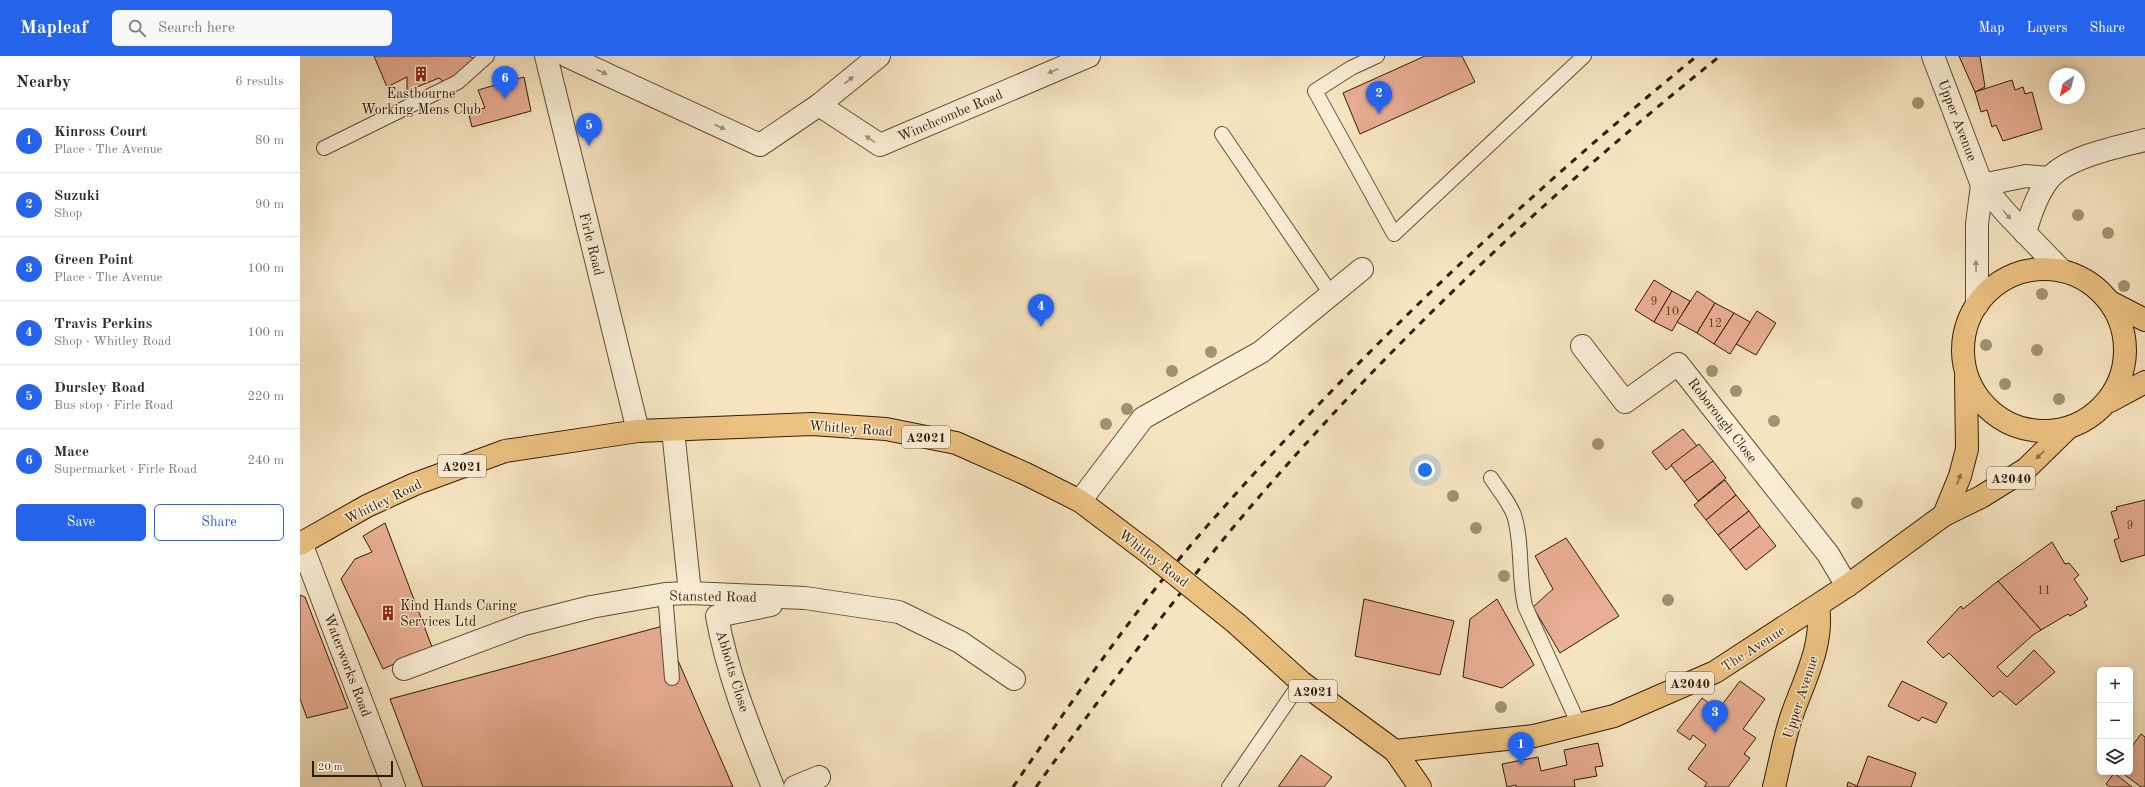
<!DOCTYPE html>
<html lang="en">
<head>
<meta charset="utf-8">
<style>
  :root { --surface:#fff; --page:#f7f7f7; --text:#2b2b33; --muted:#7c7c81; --line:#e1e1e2; --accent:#2563eb }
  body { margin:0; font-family:"Old Standard TT",serif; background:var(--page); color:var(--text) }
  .controls { position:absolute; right:12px; bottom:12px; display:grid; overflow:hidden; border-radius:6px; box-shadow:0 2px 6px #0003 }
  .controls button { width:36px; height:36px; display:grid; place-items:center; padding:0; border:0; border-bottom:1px solid var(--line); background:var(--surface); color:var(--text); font:20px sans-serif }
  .compass { position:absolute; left:1749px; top:12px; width:36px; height:36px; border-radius:50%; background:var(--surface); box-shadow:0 2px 6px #0003; rotate:215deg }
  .scale { position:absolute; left:12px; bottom:10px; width:81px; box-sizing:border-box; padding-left:4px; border:2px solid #311d06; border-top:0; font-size:11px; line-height:14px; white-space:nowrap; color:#311d06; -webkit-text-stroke:3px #faeed7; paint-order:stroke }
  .you { position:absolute; left:1125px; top:414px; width:14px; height:14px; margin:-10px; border:3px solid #fff; border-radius:50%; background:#1a73e8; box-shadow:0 0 0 6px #1a73e833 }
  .badge { display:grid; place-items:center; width:26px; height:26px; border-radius:50%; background:var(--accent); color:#fff; font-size:13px; font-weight:700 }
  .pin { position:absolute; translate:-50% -33px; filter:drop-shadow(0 1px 2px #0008) }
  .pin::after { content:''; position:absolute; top:21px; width:14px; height:12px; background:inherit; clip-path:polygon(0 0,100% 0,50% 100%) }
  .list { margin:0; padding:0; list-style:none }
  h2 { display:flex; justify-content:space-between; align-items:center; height:52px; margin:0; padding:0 16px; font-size:17px }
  h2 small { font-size:13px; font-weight:400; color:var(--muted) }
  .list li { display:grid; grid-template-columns:26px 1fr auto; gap:12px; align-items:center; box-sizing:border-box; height:64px; padding:0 16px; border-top:1px solid var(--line) }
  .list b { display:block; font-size:15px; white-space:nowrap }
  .list p { margin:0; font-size:13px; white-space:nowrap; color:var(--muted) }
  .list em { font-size:13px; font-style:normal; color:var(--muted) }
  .actions { display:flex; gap:8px; padding:12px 16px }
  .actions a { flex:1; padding:9px 0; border:1px solid var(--accent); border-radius:6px; text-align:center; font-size:14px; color:var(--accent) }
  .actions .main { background:var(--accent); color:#fff }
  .icon { flex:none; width:22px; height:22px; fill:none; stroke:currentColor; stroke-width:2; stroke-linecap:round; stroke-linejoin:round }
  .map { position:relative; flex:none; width:1845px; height:731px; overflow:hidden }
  header { display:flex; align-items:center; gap:24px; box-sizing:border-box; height:56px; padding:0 20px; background:var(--accent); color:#fff }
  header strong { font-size:19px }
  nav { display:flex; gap:22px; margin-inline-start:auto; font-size:14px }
  .search { width:280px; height:36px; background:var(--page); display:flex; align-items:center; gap:10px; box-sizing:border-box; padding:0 14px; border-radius:6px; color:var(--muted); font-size:15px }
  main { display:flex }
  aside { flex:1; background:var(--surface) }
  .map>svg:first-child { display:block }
  .building { fill:#e9ae95; stroke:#311d06 }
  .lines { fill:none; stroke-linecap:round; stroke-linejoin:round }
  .service-casing { stroke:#624f35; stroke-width:16 }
  .minor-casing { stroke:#624f35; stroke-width:24 }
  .tertiary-casing { stroke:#624f35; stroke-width:24 }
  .primary-casing { stroke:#311d06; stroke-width:24 }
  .service { stroke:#faeed7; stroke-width:14 }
  .minor { stroke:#faeed7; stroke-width:22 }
  .tertiary { stroke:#faeed7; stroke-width:22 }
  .primary { stroke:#ecc281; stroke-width:22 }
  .rail { stroke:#311d06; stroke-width:3; stroke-dasharray:7 7; stroke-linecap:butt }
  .primary-bridge-casing { stroke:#311d06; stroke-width:24; stroke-linecap:butt }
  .primary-bridge { stroke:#ecc281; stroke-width:22 }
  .tree { fill:#a19272 }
  .oneway { fill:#a09079 }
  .oneway2 { fill:#8e7044 }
  .labels { text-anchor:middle; stroke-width:3; stroke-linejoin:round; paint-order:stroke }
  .number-label { font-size:12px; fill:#5f412a }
  .shield { fill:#faeed7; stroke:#6d5c45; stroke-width:1 }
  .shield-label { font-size:13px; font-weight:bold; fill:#311d06 }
  .poi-label { font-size:14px; fill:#311d06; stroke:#faeed7 }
  .street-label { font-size:14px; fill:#311d06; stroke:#faeed7 }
</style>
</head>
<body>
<header>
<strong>Mapleaf</strong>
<div class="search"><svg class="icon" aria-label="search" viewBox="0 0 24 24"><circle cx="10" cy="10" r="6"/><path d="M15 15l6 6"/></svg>Search here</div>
<nav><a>Map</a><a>Layers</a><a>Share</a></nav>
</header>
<main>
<aside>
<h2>Nearby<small>6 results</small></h2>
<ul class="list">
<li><span class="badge">1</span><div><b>Kinross Court</b><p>Place · The Avenue</p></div><em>80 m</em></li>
<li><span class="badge">2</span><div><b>Suzuki</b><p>Shop</p></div><em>90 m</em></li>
<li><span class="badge">3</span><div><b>Green Point</b><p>Place · The Avenue</p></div><em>100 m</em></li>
<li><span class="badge">4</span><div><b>Travis Perkins</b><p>Shop · Whitley Road</p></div><em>100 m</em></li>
<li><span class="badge">5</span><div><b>Dursley Road</b><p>Bus stop · Firle Road</p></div><em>220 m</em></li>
<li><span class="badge">6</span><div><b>Mace</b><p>Supermarket · Firle Road</p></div><em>240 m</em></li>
</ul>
<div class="actions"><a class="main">Save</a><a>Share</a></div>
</aside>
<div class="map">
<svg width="1845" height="731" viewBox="0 0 1845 731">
  <rect width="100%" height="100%" fill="#f7e5c2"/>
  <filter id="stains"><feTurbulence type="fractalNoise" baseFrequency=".005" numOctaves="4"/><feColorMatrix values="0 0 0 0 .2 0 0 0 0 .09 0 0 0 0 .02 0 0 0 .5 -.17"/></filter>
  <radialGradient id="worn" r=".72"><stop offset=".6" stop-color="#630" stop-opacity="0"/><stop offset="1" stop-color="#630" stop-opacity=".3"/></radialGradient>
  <g class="building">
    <path d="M 74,0 L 169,0 L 175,3 L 169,14 L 144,26 L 139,22 L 107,35 L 107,21 L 87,31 Z"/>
    <path d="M 1125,0 L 1162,0 L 1175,26 L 1060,78 L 1043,37 Z"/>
    <path d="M 1659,0 L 1680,0 L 1685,31 L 1675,36 Z"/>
    <path d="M 224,21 L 231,55 L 172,71 L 169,59 L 181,57 L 180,53 L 185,52 L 178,34 Z"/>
    <path d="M 1712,24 L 1715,34 L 1723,31 L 1725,38 L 1732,36 L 1742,73 L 1703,85 L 1696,69 L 1692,71 L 1687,54 L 1681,56 L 1675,36 Z"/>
    <path d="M 1354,224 L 1372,235 L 1354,266 L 1335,254 Z"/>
    <path d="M 1372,235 L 1390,245 L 1372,275 L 1354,266 Z"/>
    <path d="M 1397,235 L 1415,247 L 1397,277 L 1377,266 Z"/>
    <path d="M 1415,247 L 1434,257 L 1414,288 L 1397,277 Z"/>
    <path d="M 1457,255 L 1476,267 L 1456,299 L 1436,288 Z"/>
    <path d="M 1434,257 L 1450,266 L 1430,298 L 1414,288 Z"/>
    <path d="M 1383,373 L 1397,390 L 1366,414 L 1352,396 Z"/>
    <path d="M 1399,388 L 1413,405 L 1384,426 L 1371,409 Z"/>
    <path d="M 1413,405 L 1426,422 L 1398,445 L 1384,426 Z"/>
    <path d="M 1425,424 L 1436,439 L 1406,464 L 1394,449 Z"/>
    <path d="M 1436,439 L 1449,455 L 1418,479 L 1406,464 Z"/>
    <path d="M 1845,444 L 1845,499 L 1821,506 L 1814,484 L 1819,482 L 1811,456 L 1817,454 L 1816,451 Z"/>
    <path d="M 1449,455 L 1460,470 L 1430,494 L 1418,479 Z"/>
    <path d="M 85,467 L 132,591 L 83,613 L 41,523 L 55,503 L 72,496 L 63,480 Z"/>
    <path d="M 1460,470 L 1476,490 L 1446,514 L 1430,494 Z"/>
    <path d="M 1266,482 L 1319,560 L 1260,597 L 1233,551 L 1253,533 L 1235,500 Z"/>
    <path d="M 1752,486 L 1765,508 L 1769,507 L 1779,519 L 1774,523 L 1788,543 L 1784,546 L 1787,550 L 1770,560 L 1768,558 L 1741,574 L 1698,525 Z"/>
    <path d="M 1698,525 L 1741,574 L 1733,579 L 1697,611 L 1707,621 L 1734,594 L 1755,616 L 1716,649 L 1700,635 L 1693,641 L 1649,597 L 1643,602 L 1627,586 L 1661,550 L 1663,553 Z"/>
    <path d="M 0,539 L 5,541 L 48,652 L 7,662 L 0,643 Z"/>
    <path d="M 1064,543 L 1154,565 L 1140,619 L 1055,600 Z"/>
    <path d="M 1197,543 L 1234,609 L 1202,632 L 1163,621 L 1170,563 Z"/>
    <path d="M 363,570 L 433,731 L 123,731 L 90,643 Z"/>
    <path d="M 1440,625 L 1465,643 L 1443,673 L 1456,682 L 1444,698 L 1450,702 L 1428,731 L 1404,731 L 1407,727 L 1388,713 L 1406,689 L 1393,679 L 1390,684 L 1377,675 L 1402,642 L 1418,654 Z"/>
    <path d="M 1602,625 L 1647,647 L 1636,667 L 1622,661 L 1619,665 L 1588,650 Z"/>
    <path d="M 1841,678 L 1845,681 L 1845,731 L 1841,731 L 1821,716 L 1830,716 L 1830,693 Z"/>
    <path d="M 1298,687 L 1303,710 L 1295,711 L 1297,720 L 1274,724 L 1275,731 L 1216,731 L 1216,729 L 1207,731 L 1202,708 L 1238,701 L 1241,715 L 1267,709 L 1264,694 Z"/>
    <path d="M 1001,699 L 1032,721 L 1024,731 L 978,731 Z"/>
    <path d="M 1568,700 L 1616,717 L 1611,731 L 1547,731 L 1548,726 L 1557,730 Z"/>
    <path d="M 1814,717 L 1832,731 L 1810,731 L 1806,728 Z"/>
  </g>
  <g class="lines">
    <defs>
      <g id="service">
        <path d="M 1077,0 L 1051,12 L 1015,35 L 1094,178 L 1284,0"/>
        <path d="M 922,78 L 1031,238"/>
        <path d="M 24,92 L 158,26 L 187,0"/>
        <path d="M 1191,422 C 1198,433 1209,446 1214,459 C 1223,488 1218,520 1225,550 L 1279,669"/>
        <path d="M 365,538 L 372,622"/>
        <path d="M 929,731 L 1001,626"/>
      </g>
      <g id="minor">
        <path d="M 267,0 L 460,89 L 519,49 L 579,0"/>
        <path d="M 519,49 L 580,89 L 789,0"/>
        <path d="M 1682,129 L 1726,120 L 1749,122"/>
        <path d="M 1725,177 C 1730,159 1737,138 1749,123 C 1766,101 1818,91 1845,84"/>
        <path d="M 1282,290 L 1325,346 L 1378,308 L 1528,498 L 1547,530"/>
        <path d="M 373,374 L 390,537"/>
        <path d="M 780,445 L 843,362 L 961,296 L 1062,213"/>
        <path d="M 1,487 L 94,731"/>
        <path d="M 471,549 L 417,560 C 427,618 451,676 473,731"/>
        <path d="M 104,613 L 224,568 L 291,551 L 365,538 L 390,537 L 505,542 L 599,556 L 660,586 L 714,623"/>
        <path d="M 495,731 L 519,721"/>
      </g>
      <g id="tertiary">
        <path d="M 246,0 L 338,375"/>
        <path d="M 1633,0 L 1682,129 L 1707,158 L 1762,215"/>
        <path d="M 1677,249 L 1677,168 L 1682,129"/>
      </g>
      <g id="primary">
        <circle cx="1744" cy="294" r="81"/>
        <path d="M 1810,246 L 1845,264"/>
        <path d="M 1810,345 L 1845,326"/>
        <path d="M 1644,459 L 1660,420 L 1667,393 L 1666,322"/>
        <path d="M 0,488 L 67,450 L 115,428 L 205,395 L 338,375 L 512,368 L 586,373 L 656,387 L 726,418 L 780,445 L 849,497"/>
        <path d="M 937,568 L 1001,626 L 1095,695 L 1120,731"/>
        <path d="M 1095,695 L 1234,680 L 1314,660 L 1415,616 L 1547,530 L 1644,459 L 1681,441 L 1726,413 L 1768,372"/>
        <path d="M 1474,731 C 1480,707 1484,682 1492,659 C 1504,624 1524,589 1518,550"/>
      </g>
    </defs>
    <use href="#service" class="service-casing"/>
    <use href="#minor" class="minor-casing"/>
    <use href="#tertiary" class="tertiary-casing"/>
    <use href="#primary" class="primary-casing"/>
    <use href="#service" class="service"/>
    <use href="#minor" class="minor"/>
    <use href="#tertiary" class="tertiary"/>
    <use href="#primary" class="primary"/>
    <g class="rail">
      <path d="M 713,731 C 777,638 841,544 916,460 C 1063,294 1225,140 1397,0"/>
      <path d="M 736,731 C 799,643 863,557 931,474 C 1077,299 1243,142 1420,0"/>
    </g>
    <defs>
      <path id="primary-bridge" d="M 849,497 L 937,568"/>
    </defs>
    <use href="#primary-bridge" class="primary-bridge-casing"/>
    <use href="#primary-bridge" class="primary-bridge"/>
  </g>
  <g class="tree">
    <circle cx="1618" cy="47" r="6"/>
    <circle cx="1778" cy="159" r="6"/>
    <circle cx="1808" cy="177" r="6"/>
    <circle cx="1824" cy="230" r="6"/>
    <circle cx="1742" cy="238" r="6"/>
    <circle cx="1686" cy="289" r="6"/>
    <circle cx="1737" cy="294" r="6"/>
    <circle cx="911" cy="296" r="6"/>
    <circle cx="872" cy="315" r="6"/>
    <circle cx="1412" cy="315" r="6"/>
    <circle cx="1705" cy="328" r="6"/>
    <circle cx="1436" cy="335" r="6"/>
    <circle cx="1759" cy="343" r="6"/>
    <circle cx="827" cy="353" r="6"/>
    <circle cx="1474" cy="365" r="6"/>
    <circle cx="806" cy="368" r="6"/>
    <circle cx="1298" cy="388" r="6"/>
    <circle cx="1153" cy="440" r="6"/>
    <circle cx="1557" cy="447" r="6"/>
    <circle cx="1176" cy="472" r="6"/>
    <circle cx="1204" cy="520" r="6"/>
    <circle cx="1368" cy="544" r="6"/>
    <circle cx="1201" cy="651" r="6"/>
  </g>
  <defs><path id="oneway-solid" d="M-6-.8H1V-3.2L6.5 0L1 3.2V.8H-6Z"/></defs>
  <g class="oneway">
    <use href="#oneway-solid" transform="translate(753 15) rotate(157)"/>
    <use href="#oneway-solid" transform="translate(302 16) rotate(25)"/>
    <use href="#oneway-solid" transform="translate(549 24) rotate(-39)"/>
    <use href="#oneway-solid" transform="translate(420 71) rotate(25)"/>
    <use href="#oneway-solid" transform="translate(570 83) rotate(-146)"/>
    <use href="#oneway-solid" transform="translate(1707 159) rotate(48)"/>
    <use href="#oneway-solid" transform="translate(1676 210) rotate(-91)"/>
  </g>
  <g class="oneway2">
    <use href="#oneway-solid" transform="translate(1740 399) rotate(136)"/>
    <use href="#oneway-solid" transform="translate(1659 423) rotate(-70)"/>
  </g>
  <defs>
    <symbol id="building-bare" viewBox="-9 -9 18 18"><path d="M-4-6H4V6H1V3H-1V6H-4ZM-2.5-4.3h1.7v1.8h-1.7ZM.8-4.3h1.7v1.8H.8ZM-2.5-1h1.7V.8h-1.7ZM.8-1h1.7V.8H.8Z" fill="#8f2418" stroke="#faeed7" stroke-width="2.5" paint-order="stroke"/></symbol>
  </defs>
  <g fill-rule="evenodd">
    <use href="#building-bare" x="110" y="7" width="22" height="22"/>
    <use href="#building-bare" x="77" y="546" width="22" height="22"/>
  </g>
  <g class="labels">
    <g class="number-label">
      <text x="1354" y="249">9</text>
      <text x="1372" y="259">10</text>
      <text x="1415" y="271">12</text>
      <text x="1830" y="473">9</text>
      <text x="1744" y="538">11</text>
    </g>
    <g class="shield">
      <rect x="602" y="370" width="48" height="22" rx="3"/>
      <rect x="138" y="399" width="48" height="22" rx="3"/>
      <rect x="1687" y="411" width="48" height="22" rx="3"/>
      <rect x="1366" y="616" width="48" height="22" rx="3"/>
      <rect x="989" y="624" width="48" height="22" rx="3"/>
    </g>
    <g class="shield-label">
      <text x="626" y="386">A2021</text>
      <text x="162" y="415">A2021</text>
      <text x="1711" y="427">A2040</text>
      <text x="1390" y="632">A2040</text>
      <text x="1013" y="640">A2021</text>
    </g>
    <g class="poi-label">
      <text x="121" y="42">Eastbourne<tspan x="121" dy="16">Working Mens Club</tspan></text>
      <text x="100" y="554" text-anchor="start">Kind Hands Caring<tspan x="100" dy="16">Services Ltd</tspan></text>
    </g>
    <g class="street-label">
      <text transform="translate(650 59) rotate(-23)" y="5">Winchcombe Road</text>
      <text transform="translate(1658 64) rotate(69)" y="5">Upper Avenue</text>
      <text transform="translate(292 188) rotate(76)" y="5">Firle Road</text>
      <text transform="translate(1423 364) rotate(52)" y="5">Roborough Close</text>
      <text transform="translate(551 372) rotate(4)" y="5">Whitley Road</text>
      <text transform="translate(83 445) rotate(-26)" y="5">Whitley Road</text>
      <text transform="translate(854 502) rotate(38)" y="5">Whitley Road</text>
      <text transform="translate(413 540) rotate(1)" y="5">Stansted Road</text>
      <text transform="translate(1453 592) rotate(-33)" y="5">The Avenue</text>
      <text transform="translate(48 609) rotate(69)" y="5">Waterworks Road</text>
      <text transform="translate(433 615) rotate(73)" y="5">Abbotts Close</text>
      <text transform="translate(1500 641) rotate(-72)" y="5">Upper Avenue</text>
    </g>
  </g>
  <rect width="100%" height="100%" filter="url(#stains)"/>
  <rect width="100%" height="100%" fill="url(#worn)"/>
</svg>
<div class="controls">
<button>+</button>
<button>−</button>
<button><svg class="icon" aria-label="layers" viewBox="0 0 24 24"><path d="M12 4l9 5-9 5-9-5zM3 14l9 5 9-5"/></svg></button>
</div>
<svg class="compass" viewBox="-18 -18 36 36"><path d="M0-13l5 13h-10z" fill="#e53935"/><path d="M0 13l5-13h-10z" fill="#7c7c81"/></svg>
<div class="scale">20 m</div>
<div class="you"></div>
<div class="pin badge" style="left:1221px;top:709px">1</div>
<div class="pin badge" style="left:1079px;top:58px">2</div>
<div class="pin badge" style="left:1415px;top:677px">3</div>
<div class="pin badge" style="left:741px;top:271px">4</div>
<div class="pin badge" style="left:289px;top:90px">5</div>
<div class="pin badge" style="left:205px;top:43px">6</div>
</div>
</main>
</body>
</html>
